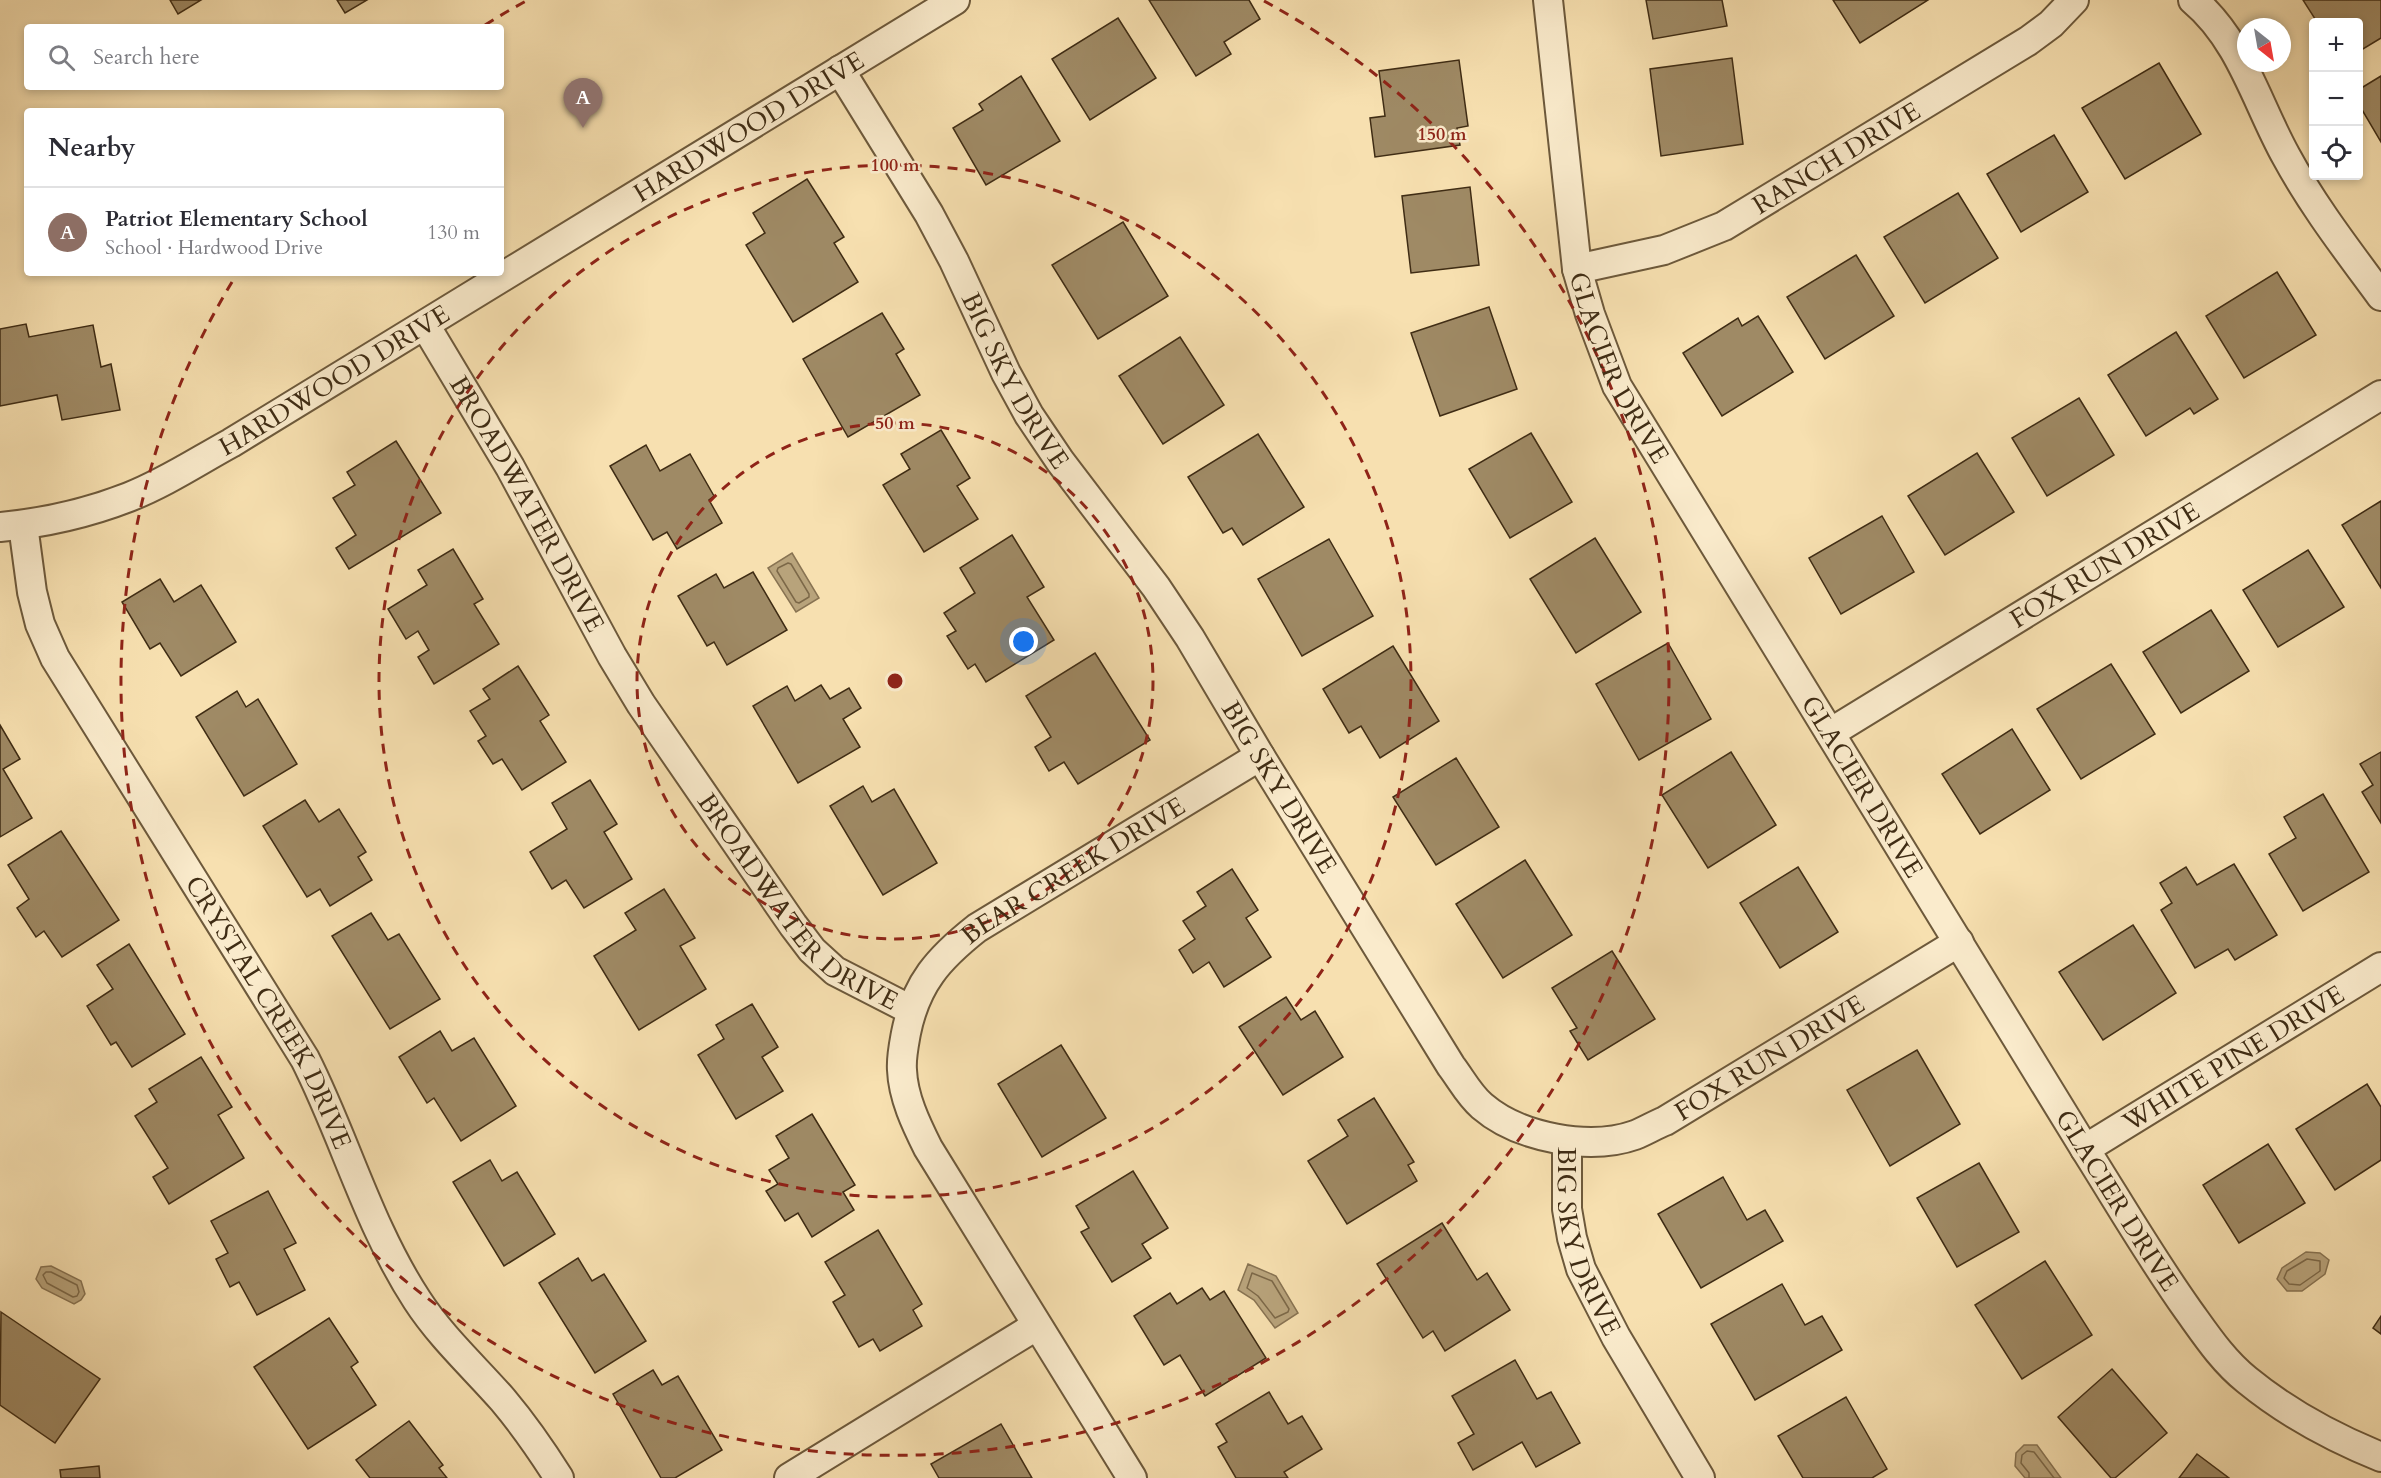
<!DOCTYPE html>
<html lang="en">
<head>
<meta charset="utf-8">
<style>
  :root { --surface:#fff; --page:#f7f7f7; --text:#2b2b33; --muted:#7c7c81; --line:#e1e1e2; --accent:#0b8043 }
  body { margin:0; font-family:Cardo,serif; background:var(--page); color:var(--text) }
  .controls { position:absolute; right:18px; top:18px; display:grid; overflow:hidden; border-radius:6px; box-shadow:0 3px 9px #0003 }
  .controls button { width:54px; height:54px; display:grid; place-items:center; padding:0; border:0; border-bottom:2px solid var(--line); background:var(--surface); color:var(--text); font:30px sans-serif }
  .compass { position:absolute; left:2237px; top:18px; width:54px; height:54px; border-radius:50%; background:var(--surface); box-shadow:0 3px 9px #0003; rotate:149deg }
  .you { position:absolute; left:1024px; top:642px; width:21px; height:21px; margin:-15px; border:4px solid #fff; border-radius:50%; background:#1a73e8; box-shadow:0 0 0 9px #1a73e833 }
  .badge { display:grid; place-items:center; width:39px; height:39px; border-radius:50%; background:var(--accent); color:#fff; font-size:20px; font-weight:700 }
  .pin { position:absolute; translate:-50% -50px; filter:drop-shadow(0 2px 3px #0008) }
  .pin::after { content:''; position:absolute; top:32px; width:21px; height:18px; background:inherit; clip-path:polygon(0 0,100% 0,50% 100%) }
  .list { margin:0; padding:0; list-style:none }
  h2 { display:flex; justify-content:space-between; align-items:center; height:78px; margin:0; padding:0 24px; font-size:26px }
  h2 small { font-size:20px; font-weight:400; color:var(--muted) }
  .list li { display:grid; grid-template-columns:39px 1fr auto; gap:18px; align-items:center; box-sizing:border-box; height:90px; padding:0 24px; border-top:2px solid var(--line) }
  .list b { display:block; font-size:22px; white-space:nowrap }
  .list p { margin:0; font-size:20px; white-space:nowrap; color:var(--muted) }
  .list em { font-size:20px; font-style:normal; color:var(--muted) }
  .icon { flex:none; width:33px; height:33px; fill:none; stroke:currentColor; stroke-width:2; stroke-linecap:round; stroke-linejoin:round }
  .map { position:relative; flex:none; width:2381px; height:1478px; overflow:hidden }
  .search { position:absolute; background:var(--surface); box-shadow:0 3px 9px #0003; left:24px; top:24px; width:480px; height:66px; display:flex; align-items:center; gap:15px; box-sizing:border-box; padding:0 21px; border-radius:6px; color:var(--muted); font-size:22px }
  .panel { position:absolute; background:var(--surface); box-shadow:0 3px 9px #0003; left:24px; top:108px; width:480px; height:168px; border-radius:6px }
  .map>svg:first-child { display:block }
  .water { fill:#b8a37b; stroke:#887352; stroke-width:1.5 }
  .lines { fill:none; stroke-linecap:round; stroke-linejoin:round }
  .shore { stroke:#7c6848; stroke-width:1.5 }
  .building { fill:#9f8a65; stroke:#3f2c14; stroke-width:1.5 }
  .minor-casing { stroke:#6d593b; stroke-width:32 }
  .minor { stroke:#faebcc; stroke-width:28 }
  .ring { fill:none; stroke:#8f2418; stroke-width:3; stroke-dasharray:10 8 }
  .labels { text-anchor:middle; stroke-width:5; stroke-linejoin:round; paint-order:stroke }
  .street-label { font-size:26px; fill:#3f2c14; stroke:#faebcc }
  .centre { fill:#8f2418; stroke:#faebcc; stroke-width:3 }
  .ring-label { font-size:18px; text-anchor:middle; font-weight:bold; fill:#8f2418; stroke:#faebcc; stroke-width:5; stroke-linejoin:round; paint-order:stroke }
</style>
</head>
<body>
<div class="map">
<svg width="2381" height="1478" viewBox="0 0 2381 1478">
  <rect width="100%" height="100%" fill="#f7e0b0"/>
  <filter id="stains"><feTurbulence type="fractalNoise" baseFrequency=".00333" numOctaves="4"/><feColorMatrix values="0 0 0 0 .2 0 0 0 0 .09 0 0 0 0 .02 0 0 0 .5 -.17"/></filter>
  <radialGradient id="worn" r=".72"><stop offset=".6" stop-color="#630" stop-opacity="0"/><stop offset="1" stop-color="#630" stop-opacity=".3"/></radialGradient>
  <g class="water">
    <path d="M 792,553 L 819,598 L 796,612 L 768,568 Z"/>
    <path d="M 2306,1252 L 2320,1253 L 2329,1260 L 2325,1274 L 2302,1291 L 2287,1291 L 2277,1279 L 2282,1268 Z"/>
    <path d="M 1248,1264 L 1276,1276 L 1298,1313 L 1275,1328 L 1254,1300 L 1238,1290 Z"/>
    <path d="M 51,1266 L 81,1281 L 85,1294 L 81,1300 L 74,1304 L 42,1288 L 36,1279 L 41,1267 Z"/>
    <path d="M 2024,1445 L 2037,1445 L 2061,1478 L 2025,1478 L 2015,1466 L 2016,1453 Z"/>
  </g>
  <g class="lines">
    <g class="shore">
      <path d="M 788,563 L 791,564 L 809,594 L 809,597 L 799,603 L 796,602 L 777,571 L 778,568 Z"/>
      <path d="M 2307,1259 L 2320,1261 L 2320,1271 L 2300,1285 L 2289,1284 L 2284,1278 L 2287,1271 Z"/>
      <path d="M 51,1272 L 77,1285 L 79,1292 L 77,1296 L 73,1297 L 47,1283 L 43,1275 L 46,1272 Z"/>
      <path d="M 1252,1273 L 1272,1281 L 1289,1309 L 1288,1312 L 1275,1318 L 1258,1296 L 1247,1288 Z"/>
      <path d="M 2029,1478 L 2029,1473 L 2021,1463 L 2022,1455 L 2027,1451 L 2034,1452 L 2054,1478"/>
    </g>
  </g>
  <g class="building">
    <path d="M 170,0 L 201,0 L 178,14 Z"/>
    <path d="M 337,0 L 367,0 L 345,13 Z"/>
    <path d="M 1149,0 L 1249,0 L 1260,19 L 1224,42 L 1231,54 L 1196,76 Z"/>
    <path d="M 1646,0 L 1722,0 L 1727,26 L 1653,39 Z"/>
    <path d="M 1833,0 L 1928,0 L 1860,43 Z"/>
    <path d="M 2303,0 L 2381,0 L 2381,38 L 2358,52 L 2358,22 L 2317,22 Z"/>
    <path d="M 1118,18 L 1156,78 L 1090,120 L 1052,59 Z"/>
    <path d="M 1732,58 L 1743,144 L 1661,156 L 1650,69 Z"/>
    <path d="M 1459,60 L 1468,126 L 1457,128 L 1460,145 L 1375,157 L 1370,118 L 1385,116 L 1379,71 Z"/>
    <path d="M 2159,63 L 2201,134 L 2125,179 L 2082,108 Z"/>
    <path d="M 1021,76 L 1060,141 L 986,185 L 953,128 L 983,110 L 979,104 Z"/>
    <path d="M 2381,76 L 2381,142 L 2358,103 L 2358,90 Z"/>
    <path d="M 2054,135 L 2088,192 L 2021,232 L 1987,174 Z"/>
    <path d="M 807,179 L 844,237 L 834,243 L 858,282 L 793,322 L 746,245 L 765,233 L 753,213 Z"/>
    <path d="M 1470,187 L 1479,265 L 1411,273 L 1402,196 Z"/>
    <path d="M 1958,193 L 1998,258 L 1925,303 L 1884,237 Z"/>
    <path d="M 1123,222 L 1168,296 L 1098,339 L 1052,265 Z"/>
    <path d="M 1856,255 L 1894,316 L 1825,359 L 1787,297 Z"/>
    <path d="M 2277,272 L 2316,335 L 2244,378 L 2206,316 Z"/>
    <path d="M 1489,307 L 1517,389 L 1440,416 L 1411,333 Z"/>
    <path d="M 882,313 L 904,349 L 896,354 L 920,395 L 848,437 L 803,359 Z"/>
    <path d="M 1758,316 L 1793,372 L 1722,416 L 1683,353 L 1738,318 L 1742,326 Z"/>
    <path d="M 26,324 L 29,337 L 93,325 L 101,367 L 111,364 L 120,410 L 62,420 L 57,395 L 0,406 L 0,329 Z"/>
    <path d="M 2176,332 L 2218,399 L 2194,414 L 2190,408 L 2146,436 L 2108,375 Z"/>
    <path d="M 1180,337 L 1224,405 L 1163,444 L 1119,376 Z"/>
    <path d="M 2079,398 L 2114,455 L 2047,496 L 2012,438 Z"/>
    <path d="M 941,430 L 970,478 L 957,486 L 978,519 L 924,552 L 883,485 L 910,469 L 901,454 Z"/>
    <path d="M 1531,433 L 1572,502 L 1510,538 L 1469,469 Z"/>
    <path d="M 1258,434 L 1304,507 L 1243,545 L 1232,528 L 1223,533 L 1188,477 Z"/>
    <path d="M 396,441 L 441,513 L 349,569 L 336,548 L 356,535 L 333,498 L 355,485 L 347,472 Z"/>
    <path d="M 646,445 L 660,471 L 690,454 L 714,496 L 709,500 L 722,523 L 677,549 L 667,532 L 653,540 L 610,466 Z"/>
    <path d="M 1977,453 L 2014,512 L 1945,555 L 1908,496 Z"/>
    <path d="M 2381,501 L 2381,588 L 2342,525 Z"/>
    <path d="M 1882,516 L 1914,572 L 1841,614 L 1809,558 Z"/>
    <path d="M 1012,535 L 1044,587 L 1027,597 L 1054,640 L 986,682 L 975,664 L 968,669 L 947,636 L 956,631 L 944,613 L 975,593 L 960,568 Z"/>
    <path d="M 1595,538 L 1641,612 L 1576,653 L 1530,579 Z"/>
    <path d="M 1329,539 L 1373,616 L 1302,656 L 1258,579 Z"/>
    <path d="M 453,549 L 483,599 L 474,604 L 499,644 L 434,684 L 418,657 L 429,650 L 418,631 L 406,639 L 388,609 L 427,585 L 418,570 Z"/>
    <path d="M 2308,550 L 2344,607 L 2278,647 L 2243,590 Z"/>
    <path d="M 753,572 L 787,630 L 727,665 L 714,642 L 707,646 L 678,596 L 716,574 L 724,588 Z"/>
    <path d="M 160,579 L 174,602 L 201,585 L 236,642 L 181,676 L 160,643 L 150,649 L 122,602 Z"/>
    <path d="M 2211,610 L 2249,671 L 2181,713 L 2143,652 Z"/>
    <path d="M 1668,643 L 1711,719 L 1639,760 L 1596,684 Z"/>
    <path d="M 1393,646 L 1439,721 L 1380,758 L 1361,726 L 1349,733 L 1323,689 Z"/>
    <path d="M 1095,653 L 1150,740 L 1078,784 L 1064,762 L 1049,771 L 1035,747 L 1051,737 L 1026,696 Z"/>
    <path d="M 2111,664 L 2155,734 L 2081,779 L 2037,709 Z"/>
    <path d="M 518,666 L 549,715 L 540,721 L 566,762 L 522,790 L 502,759 L 493,764 L 478,741 L 486,736 L 470,711 L 490,699 L 483,689 Z"/>
    <path d="M 821,685 L 830,699 L 849,688 L 861,708 L 843,719 L 860,747 L 798,783 L 753,706 L 787,686 L 795,701 Z"/>
    <path d="M 237,691 L 246,707 L 258,699 L 297,764 L 244,796 L 196,717 Z"/>
    <path d="M 0,725 L 20,759 L 3,769 L 32,818 L 0,837 Z"/>
    <path d="M 2012,729 L 2050,790 L 1980,834 L 1942,774 Z"/>
    <path d="M 1731,752 L 1776,825 L 1708,868 L 1662,795 Z"/>
    <path d="M 2381,752 L 2381,823 L 2362,792 L 2373,785 L 2360,764 Z"/>
    <path d="M 1456,758 L 1499,827 L 1436,865 L 1393,797 Z"/>
    <path d="M 590,780 L 617,824 L 604,832 L 632,879 L 584,908 L 566,880 L 552,889 L 530,852 L 567,829 L 552,803 Z"/>
    <path d="M 863,786 L 872,802 L 894,789 L 937,863 L 883,895 L 830,806 Z"/>
    <path d="M 2323,794 L 2369,872 L 2303,911 L 2269,854 L 2296,838 L 2284,817 Z"/>
    <path d="M 305,800 L 319,822 L 339,809 L 366,852 L 358,857 L 372,880 L 330,906 L 320,889 L 307,897 L 263,826 Z"/>
    <path d="M 61,831 L 119,920 L 62,957 L 44,931 L 36,937 L 17,908 L 29,899 L 8,865 Z"/>
    <path d="M 1525,860 L 1572,935 L 1503,978 L 1456,904 Z"/>
    <path d="M 2234,864 L 2277,935 L 2235,960 L 2228,949 L 2195,968 L 2161,910 L 2172,903 L 2160,883 L 2186,867 L 2197,885 Z"/>
    <path d="M 1798,867 L 1838,932 L 1780,968 L 1740,903 Z"/>
    <path d="M 1232,869 L 1258,910 L 1246,918 L 1271,957 L 1224,987 L 1209,962 L 1193,973 L 1179,950 L 1195,939 L 1183,921 L 1206,906 L 1197,892 Z"/>
    <path d="M 664,889 L 695,938 L 680,946 L 706,989 L 639,1030 L 594,956 L 636,930 L 625,913 Z"/>
    <path d="M 371,913 L 388,940 L 399,934 L 440,999 L 390,1029 L 332,936 Z"/>
    <path d="M 2133,925 L 2176,993 L 2103,1040 L 2059,972 Z"/>
    <path d="M 129,944 L 185,1034 L 132,1067 L 116,1042 L 111,1045 L 87,1006 L 113,989 L 97,965 Z"/>
    <path d="M 1612,951 L 1655,1019 L 1588,1060 L 1570,1031 L 1577,1028 L 1552,988 Z"/>
    <path d="M 1286,997 L 1301,1020 L 1315,1011 L 1343,1057 L 1283,1095 L 1239,1027 Z"/>
    <path d="M 752,1004 L 778,1047 L 762,1057 L 783,1091 L 736,1119 L 698,1055 L 724,1039 L 716,1025 Z"/>
    <path d="M 440,1031 L 452,1051 L 474,1038 L 516,1106 L 461,1141 L 434,1098 L 427,1103 L 399,1057 Z"/>
    <path d="M 1061,1045 L 1106,1118 L 1042,1157 L 998,1084 Z"/>
    <path d="M 1917,1050 L 1960,1124 L 1890,1166 L 1847,1090 Z"/>
    <path d="M 201,1057 L 232,1107 L 218,1115 L 244,1158 L 169,1204 L 153,1177 L 168,1168 L 135,1116 L 157,1102 L 149,1089 Z"/>
    <path d="M 2367,1084 L 2381,1107 L 2381,1160 L 2335,1190 L 2296,1129 Z"/>
    <path d="M 1374,1098 L 1414,1162 L 1408,1165 L 1417,1181 L 1347,1224 L 1308,1161 L 1348,1136 L 1338,1120 Z"/>
    <path d="M 812,1114 L 855,1185 L 843,1192 L 854,1210 L 812,1237 L 798,1213 L 785,1221 L 766,1191 L 778,1184 L 769,1170 L 789,1158 L 776,1136 Z"/>
    <path d="M 2268,1144 L 2305,1203 L 2239,1243 L 2203,1185 Z"/>
    <path d="M 490,1160 L 502,1181 L 517,1172 L 555,1234 L 504,1266 L 453,1182 Z"/>
    <path d="M 1979,1163 L 2019,1232 L 1957,1267 L 1917,1198 Z"/>
    <path d="M 1133,1171 L 1168,1228 L 1142,1244 L 1151,1258 L 1112,1282 L 1081,1232 L 1089,1228 L 1076,1206 Z"/>
    <path d="M 1723,1177 L 1747,1220 L 1765,1210 L 1783,1241 L 1701,1288 L 1658,1214 Z"/>
    <path d="M 268,1191 L 296,1243 L 284,1249 L 305,1290 L 257,1315 L 239,1282 L 230,1287 L 216,1259 L 228,1253 L 211,1221 Z"/>
    <path d="M 1442,1223 L 1477,1280 L 1487,1273 L 1510,1310 L 1445,1351 L 1433,1331 L 1423,1338 L 1377,1264 Z"/>
    <path d="M 878,1230 L 922,1304 L 913,1310 L 922,1326 L 880,1351 L 873,1339 L 859,1347 L 833,1302 L 845,1295 L 825,1262 Z"/>
    <path d="M 578,1258 L 592,1281 L 604,1274 L 646,1341 L 595,1373 L 539,1283 Z"/>
    <path d="M 2045,1261 L 2092,1335 L 2022,1379 L 1975,1305 Z"/>
    <path d="M 1782,1284 L 1805,1325 L 1822,1316 L 1842,1350 L 1755,1400 L 1711,1324 Z"/>
    <path d="M 1202,1288 L 1210,1300 L 1224,1291 L 1266,1358 L 1205,1396 L 1180,1355 L 1164,1365 L 1134,1316 L 1170,1293 L 1177,1304 Z"/>
    <path d="M 1,1312 L 100,1379 L 55,1443 L 0,1405 Z"/>
    <path d="M 2381,1316 L 2381,1334 L 2373,1328 Z"/>
    <path d="M 329,1318 L 358,1362 L 351,1367 L 376,1405 L 308,1449 L 254,1367 Z"/>
    <path d="M 1515,1360 L 1537,1399 L 1551,1392 L 1580,1443 L 1536,1467 L 1522,1442 L 1473,1470 L 1458,1443 L 1474,1434 L 1452,1396 Z"/>
    <path d="M 2112,1369 L 2167,1433 L 2115,1478 L 2111,1478 L 2058,1417 Z"/>
    <path d="M 653,1370 L 662,1385 L 678,1376 L 722,1450 L 675,1478 L 661,1478 L 613,1394 Z"/>
    <path d="M 1269,1392 L 1288,1424 L 1302,1416 L 1322,1449 L 1284,1472 L 1288,1478 L 1236,1478 L 1218,1447 L 1227,1442 L 1216,1424 Z"/>
    <path d="M 1846,1397 L 1887,1469 L 1872,1478 L 1803,1478 L 1778,1436 Z"/>
    <path d="M 409,1421 L 443,1465 L 439,1468 L 447,1478 L 370,1478 L 356,1460 Z"/>
    <path d="M 1001,1424 L 1032,1478 L 939,1478 L 931,1464 Z"/>
    <path d="M 2197,1454 L 2229,1478 L 2179,1478 Z"/>
    <path d="M 99,1466 L 100,1478 L 61,1478 L 60,1470 Z"/>
  </g>
  <g class="lines">
    <defs>
      <g id="minor">
        <path id="s1" d="M 1548,0 L 1577,269 L 1590,314 L 1617,386 L 2085,1149 C 2119,1203 2151,1258 2188,1310 C 2206,1335 2223,1361 2247,1380 C 2286,1412 2334,1438 2381,1457"/>
        <path d="M 2193,0 C 2241,40 2257,104 2286,156 C 2313,206 2348,251 2381,296"/>
        <path id="s2" d="M 840,70 L 929,214 L 954,261 L 1006,373 L 1029,415 L 1060,461 L 1156,587 L 1190,638 L 1260,756 L 1451,1066 C 1461,1079 1469,1095 1482,1106 C 1519,1138 1590,1151 1635,1135 C 1645,1131 1655,1125 1665,1121 L 1959,942"/>
        <path id="s3" d="M 1577,269 L 1664,250 L 1724,226 L 2028,41 L 2051,24 L 2074,0"/>
        <path id="s4" d="M 425,325 L 510,467 L 612,656 L 641,704 L 793,925 L 812,950 L 835,971 L 911,1010"/>
        <path id="s5" d="M 23,525 L 32,592 L 40,624 L 55,658 L 305,1059 C 345,1138 368,1225 417,1300 C 441,1337 474,1367 503,1400 C 524,1425 542,1451 559,1478"/>
        <path id="s6" d="M 0,527 C 44,523 88,513 129,497 C 165,483 198,461 231,443 L 955,0"/>
        <path id="s7" d="M 1830,733 L 2381,395"/>
        <path id="s8" d="M 1567,1141 L 1567,1209 L 1572,1238 L 1581,1269 L 1616,1337 L 1700,1478"/>
        <path id="s9" d="M 2085,1149 L 2381,967"/>
        <path d="M 789,1478 L 1036,1326"/>
        <path id="s10" d="M 1132,1478 L 928,1148 C 916,1124 903,1097 902,1070 C 901,1058 904,1044 906,1033 C 916,983 939,958 977,928 L 1260,756"/>
      </g>
    </defs>
    <use href="#minor" class="minor-casing"/>
    <use href="#minor" class="minor"/>
  </g>
  <g class="ring">
    <circle cx="895" cy="681" r="258"/>
    <circle cx="895" cy="681" r="516"/>
    <path d="M485 25A774 774 0 0 1 526 1M1264 1A774 774 0 1 1 235 277"/>
  </g>
  <g class="labels">
    <g class="street-label">
      <text dy="9" stroke="none"><textPath href="#s6" startOffset="855">HARDWOOD DRIVE</textPath></text>
      <text dy="9" stroke="none"><textPath href="#s3" startOffset="285">RANCH DRIVE</textPath></text>
      <text dy="9" stroke="none"><textPath href="#s1" startOffset="378">GLACIER DRIVE</textPath></text>
      <text dy="9" stroke="none"><textPath href="#s2" startOffset="357">BIG SKY DRIVE</textPath></text>
      <text dy="9" stroke="none"><textPath href="#s6" startOffset="369">HARDWOOD DRIVE</textPath></text>
      <text dy="9" stroke="none"><textPath href="#s4" startOffset="206">BROADWATER DRIVE</textPath></text>
      <text dy="9" stroke="none"><textPath href="#s7" startOffset="322">FOX RUN DRIVE</textPath></text>
      <text dy="9" stroke="none"><textPath href="#s2" startOffset="843">BIG SKY DRIVE</textPath></text>
      <text dy="9" stroke="none"><textPath href="#s1" startOffset="864">GLACIER DRIVE</textPath></text>
      <text dy="9" stroke="none"><textPath href="#s10" startOffset="750">BEAR CREEK DRIVE</textPath></text>
      <text dy="9" stroke="none"><textPath href="#s4" startOffset="692">BROADWATER DRIVE</textPath></text>
      <text dy="9" stroke="none"><textPath href="#s5" startOffset="552">CRYSTAL CREEK DRIVE</textPath></text>
      <text dy="9" stroke="none"><textPath href="#s2" startOffset="1538">FOX RUN DRIVE</textPath></text>
      <text dy="9" stroke="none"><textPath href="#s9" startOffset="174">WHITE PINE DRIVE</textPath></text>
      <text dy="9" stroke="none"><textPath href="#s1" startOffset="1350">GLACIER DRIVE</textPath></text>
      <text dy="9" stroke="none"><textPath href="#s8" startOffset="104">BIG SKY DRIVE</textPath></text>
    </g>
  </g>
  <circle cx="895" cy="681" r="9" class="centre"/>
  <g class="ring-label">
    <text x="1442" y="140">150 m</text>
    <text x="895" y="171">100 m</text>
    <text x="895" y="429">50 m</text>
  </g>
  <rect width="100%" height="100%" filter="url(#stains)"/>
  <rect width="100%" height="100%" fill="url(#worn)"/>
</svg>
<div class="controls">
<button>+</button>
<button>−</button>
<button><svg class="icon" aria-label="locate" viewBox="0 0 24 24"><circle cx="12" cy="12" r="6"/><path d="M12 2v4M12 18v4M2 12h4M18 12h4"/></svg></button>
</div>
<svg class="compass" viewBox="-18 -18 36 36"><path d="M0-13l5 13h-10z" fill="#e53935"/><path d="M0 13l5-13h-10z" fill="#7c7c81"/></svg>
<div class="you"></div>
<div class="pin badge" style="left:583px;top:128px;background:#8d6e63">A</div>
<div class="search"><svg class="icon" aria-label="search" viewBox="0 0 24 24"><circle cx="10" cy="10" r="6"/><path d="M15 15l6 6"/></svg>Search here</div>
<section class="panel">
<h2>Nearby<small></small></h2>
<ul class="list">
<li><span class="badge" style="background:#8d6e63">A</span><div><b>Patriot Elementary School</b><p>School · Hardwood Drive</p></div><em>130 m</em></li>
</ul>
</section>
</div>
</body>
</html>
